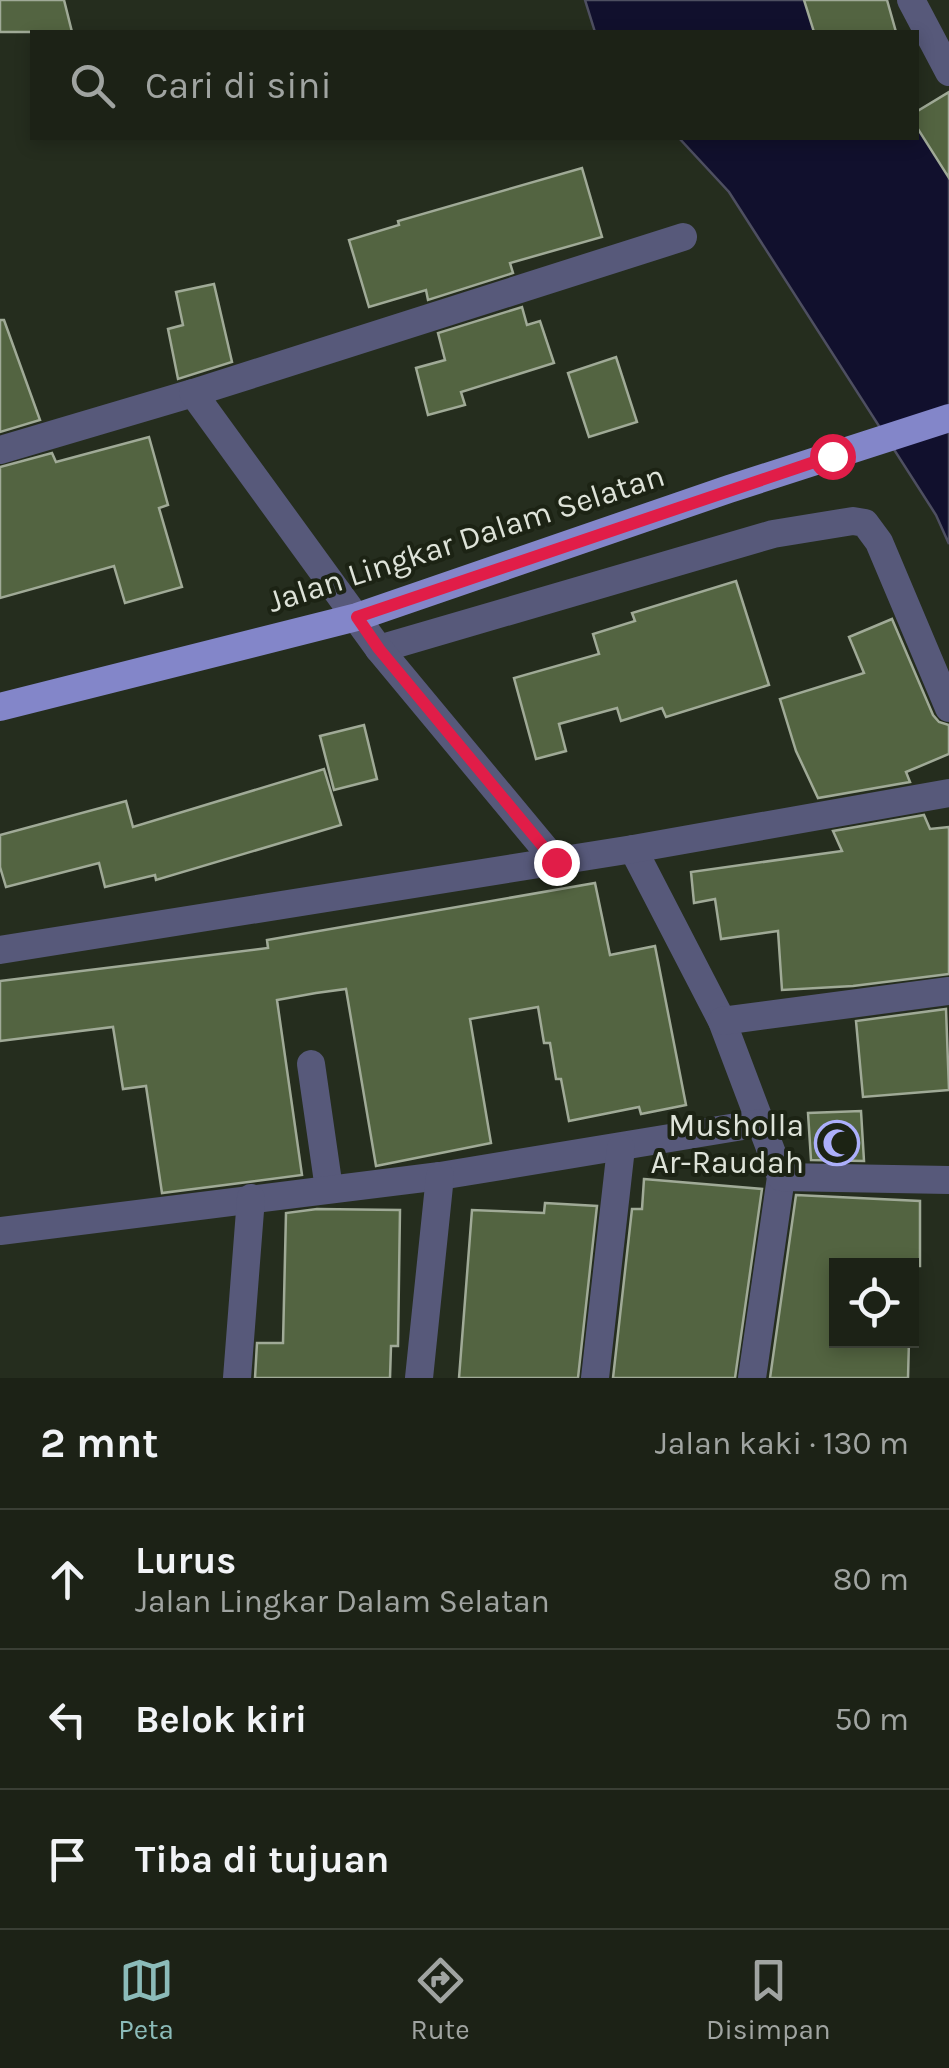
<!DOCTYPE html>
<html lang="id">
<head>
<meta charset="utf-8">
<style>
  :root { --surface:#1c2216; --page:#252a1f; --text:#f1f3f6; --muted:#a0a4a1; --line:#3a3f35; --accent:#8bbbb9 }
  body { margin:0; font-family:Karla,sans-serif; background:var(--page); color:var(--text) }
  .controls { position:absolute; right:30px; bottom:30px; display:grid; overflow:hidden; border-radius:0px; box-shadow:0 5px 15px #0003 }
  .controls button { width:90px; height:90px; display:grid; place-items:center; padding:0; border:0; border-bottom:2px solid var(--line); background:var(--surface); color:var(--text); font:50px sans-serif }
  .stop { position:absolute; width:30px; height:30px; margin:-22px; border:8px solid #e11d48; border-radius:50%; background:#fff }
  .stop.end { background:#e11d48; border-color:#fff; box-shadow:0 2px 10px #0008 }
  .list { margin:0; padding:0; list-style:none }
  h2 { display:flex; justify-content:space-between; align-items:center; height:130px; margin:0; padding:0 40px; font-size:42px }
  h2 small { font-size:32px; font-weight:400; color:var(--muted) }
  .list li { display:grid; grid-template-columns:65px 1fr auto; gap:30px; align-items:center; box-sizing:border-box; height:140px; padding:0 40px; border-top:2px solid var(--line) }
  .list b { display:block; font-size:38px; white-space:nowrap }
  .list p { margin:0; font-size:32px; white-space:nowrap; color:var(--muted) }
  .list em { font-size:32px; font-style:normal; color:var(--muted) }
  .icon { flex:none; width:55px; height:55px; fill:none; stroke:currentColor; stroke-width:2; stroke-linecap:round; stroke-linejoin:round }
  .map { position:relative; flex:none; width:949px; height:1378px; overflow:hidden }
  .search { position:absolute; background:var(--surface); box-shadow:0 5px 15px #0003; left:30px; right:30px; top:30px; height:110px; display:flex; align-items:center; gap:25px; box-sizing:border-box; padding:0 35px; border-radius:0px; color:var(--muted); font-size:38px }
  .sheet { height:550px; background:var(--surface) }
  nav { display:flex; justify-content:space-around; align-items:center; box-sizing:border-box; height:140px; border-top:2px solid var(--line); background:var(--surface); font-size:28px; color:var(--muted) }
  nav a { display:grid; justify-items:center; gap:5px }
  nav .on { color:var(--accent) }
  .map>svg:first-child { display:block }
  .water { fill:#11102d; stroke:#4e4f61; stroke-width:2.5 }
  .building { fill:#536441; stroke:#a0aa97; stroke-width:2.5 }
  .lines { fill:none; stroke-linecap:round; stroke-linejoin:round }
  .minor { stroke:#57597a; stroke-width:28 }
  .primary { stroke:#8386c9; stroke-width:28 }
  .route { stroke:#e11d48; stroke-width:12 }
  .labels { text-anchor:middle; stroke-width:8; stroke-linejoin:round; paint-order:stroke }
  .street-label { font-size:32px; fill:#dee3d9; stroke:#1c2314 }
  .poi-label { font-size:32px; fill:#dee3d9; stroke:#1c2314; text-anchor:end }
</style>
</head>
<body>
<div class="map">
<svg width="949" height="1378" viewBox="0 0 949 1378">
  <rect width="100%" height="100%" fill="#252d1e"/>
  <g class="water">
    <path d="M 585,0 L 864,0 L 880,32 L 595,32 Z"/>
    <path d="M 917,107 L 949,173 L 949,544 L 936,515 L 729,192 L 679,138 L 916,138 Z"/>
  </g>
  <g class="building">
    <path d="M 0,0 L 64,0 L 72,32 L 0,32 Z"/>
    <path d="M 804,0 L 887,0 L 896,32 L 814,32 Z"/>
    <path d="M 949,92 L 949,178 L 916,126 L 916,112 Z"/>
    <path d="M 582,168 L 602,237 L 510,263 L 513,273 L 428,300 L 426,290 L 369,307 L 349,240 L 399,225 L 398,221 Z"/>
    <path d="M 214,284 L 232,362 L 178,379 L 168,329 L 183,325 L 176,292 Z"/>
    <path d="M 522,307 L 527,325 L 540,321 L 554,363 L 461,392 L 465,405 L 428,415 L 416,368 L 445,360 L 438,333 Z"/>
    <path d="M 0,320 L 4,320 L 40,420 L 0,432 Z"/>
    <path d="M 616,357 L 637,422 L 589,437 L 568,373 Z"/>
    <path d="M 149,437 L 168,505 L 159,508 L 182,587 L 125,603 L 114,566 L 0,598 L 0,467 L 52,453 L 56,462 Z"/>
    <path d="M 736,581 L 769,685 L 666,717 L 662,708 L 621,721 L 617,708 L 559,724 L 566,751 L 536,759 L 514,678 L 599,654 L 593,634 L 635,621 L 632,613 Z"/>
    <path d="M 892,619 L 933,715 L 939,722 L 949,725 L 949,754 L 906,772 L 910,782 L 818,798 L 796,751 L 780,699 L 864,673 L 849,637 Z"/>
    <path d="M 364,725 L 377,779 L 334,790 L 320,736 Z"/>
    <path d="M 324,769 L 341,825 L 156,880 L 155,875 L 105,887 L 99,863 L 6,887 L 0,867 L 0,835 L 126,801 L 133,827 Z"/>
    <path d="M 924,815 L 930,829 L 949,827 L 949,974 L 853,986 L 782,990 L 778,931 L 721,939 L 715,899 L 694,903 L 691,872 L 842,851 L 833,831 Z"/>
    <path d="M 595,883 L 610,955 L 655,946 L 686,1105 L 641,1114 L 639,1107 L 569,1121 L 561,1079 L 556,1079 L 550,1043 L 544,1043 L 538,1007 L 470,1019 L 491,1143 L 376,1166 L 346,989 L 316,993 L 277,1000 L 302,1175 L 162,1193 L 146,1086 L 123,1089 L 113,1027 L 0,1041 L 0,981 L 268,948 L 267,940 Z"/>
    <path d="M 946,1009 L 949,1090 L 863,1097 L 856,1021 Z"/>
    <path d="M 861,1111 L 864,1161 L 811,1160 L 808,1113 Z"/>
    <path d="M 644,1179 L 762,1189 L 735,1378 L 613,1378 L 632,1209 L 642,1209 Z"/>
    <path d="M 796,1195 L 920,1201 L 920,1266 L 836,1266 L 836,1340 L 909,1340 L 908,1378 L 770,1378 Z"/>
    <path d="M 545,1203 L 597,1206 L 578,1378 L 459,1378 L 472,1210 L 544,1213 Z"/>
    <path d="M 317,1209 L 400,1210 L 398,1346 L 391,1346 L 390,1378 L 255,1378 L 257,1343 L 283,1343 L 286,1213 Z"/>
  </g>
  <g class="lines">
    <g class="minor">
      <path d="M 911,0 L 949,72"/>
      <path d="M 0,450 L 193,393"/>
      <path d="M 379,649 L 773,534 L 853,521 L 865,523 L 879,542 L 949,708"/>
      <path d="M 633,849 L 722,1021 L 781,1177 L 752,1378"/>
      <path d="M 556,862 L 379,649 L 193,393 L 683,237"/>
      <path d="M 0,950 L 633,849 L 949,793"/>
      <path d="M 722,1021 L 949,991"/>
      <path d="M 311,1064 L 329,1189"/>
      <path d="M 781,1177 L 949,1180"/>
      <path d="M 0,1231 L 440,1176 L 761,1123"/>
      <path d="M 237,1378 L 251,1198"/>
      <path d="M 419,1378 L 440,1176"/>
      <path d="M 595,1378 L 621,1148"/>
    </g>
    <path class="primary" d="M 0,707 L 357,617 L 729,489 L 949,418"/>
  </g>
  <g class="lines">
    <path class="route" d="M 556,862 L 379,649 L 357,617 L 832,456"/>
  </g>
  <defs>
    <symbol id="mosque-ring" viewBox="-11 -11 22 22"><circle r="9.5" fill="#1c2314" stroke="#acaffb" stroke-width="1.5"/><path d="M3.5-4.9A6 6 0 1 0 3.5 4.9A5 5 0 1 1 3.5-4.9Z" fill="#acaffb"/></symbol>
  </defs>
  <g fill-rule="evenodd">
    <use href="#mosque-ring" x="812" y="1118" width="50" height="50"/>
  </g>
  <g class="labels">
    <g class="street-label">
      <text transform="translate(466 538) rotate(-18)" y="11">Jalan Lingkar Dalam Selatan</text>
    </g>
    <g class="poi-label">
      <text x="804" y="1136">Musholla<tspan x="804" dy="37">Ar-Raudah</tspan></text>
    </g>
  </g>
</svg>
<div class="controls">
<button><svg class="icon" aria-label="locate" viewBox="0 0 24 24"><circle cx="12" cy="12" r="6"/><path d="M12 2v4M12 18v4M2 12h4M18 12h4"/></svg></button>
</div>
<div class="stop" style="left:832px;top:456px"></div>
<div class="stop end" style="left:556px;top:862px"></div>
<div class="search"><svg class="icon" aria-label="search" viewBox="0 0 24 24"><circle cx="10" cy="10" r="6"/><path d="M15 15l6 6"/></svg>Cari di sini</div>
</div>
<section class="sheet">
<h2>2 mnt<small>Jalan kaki · 130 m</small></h2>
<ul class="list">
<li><svg class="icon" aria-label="ahead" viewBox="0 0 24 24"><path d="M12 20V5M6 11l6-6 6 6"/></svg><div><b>Lurus</b><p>Jalan Lingkar Dalam Selatan</p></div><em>80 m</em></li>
<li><svg class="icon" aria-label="left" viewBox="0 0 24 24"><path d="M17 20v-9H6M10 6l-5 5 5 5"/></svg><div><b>Belok kiri</b></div><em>50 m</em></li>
<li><svg class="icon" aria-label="arrive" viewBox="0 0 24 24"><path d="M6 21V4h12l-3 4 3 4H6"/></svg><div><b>Tiba di tujuan</b></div></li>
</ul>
</section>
<nav>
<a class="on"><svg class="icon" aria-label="map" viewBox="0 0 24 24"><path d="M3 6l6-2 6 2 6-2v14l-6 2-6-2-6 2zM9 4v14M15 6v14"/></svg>Peta</a>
<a><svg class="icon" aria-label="directions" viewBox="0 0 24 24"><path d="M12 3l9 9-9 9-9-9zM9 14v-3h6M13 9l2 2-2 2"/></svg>Rute</a>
<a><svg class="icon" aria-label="saved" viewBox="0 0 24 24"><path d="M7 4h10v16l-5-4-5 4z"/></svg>Disimpan</a>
</nav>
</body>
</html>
